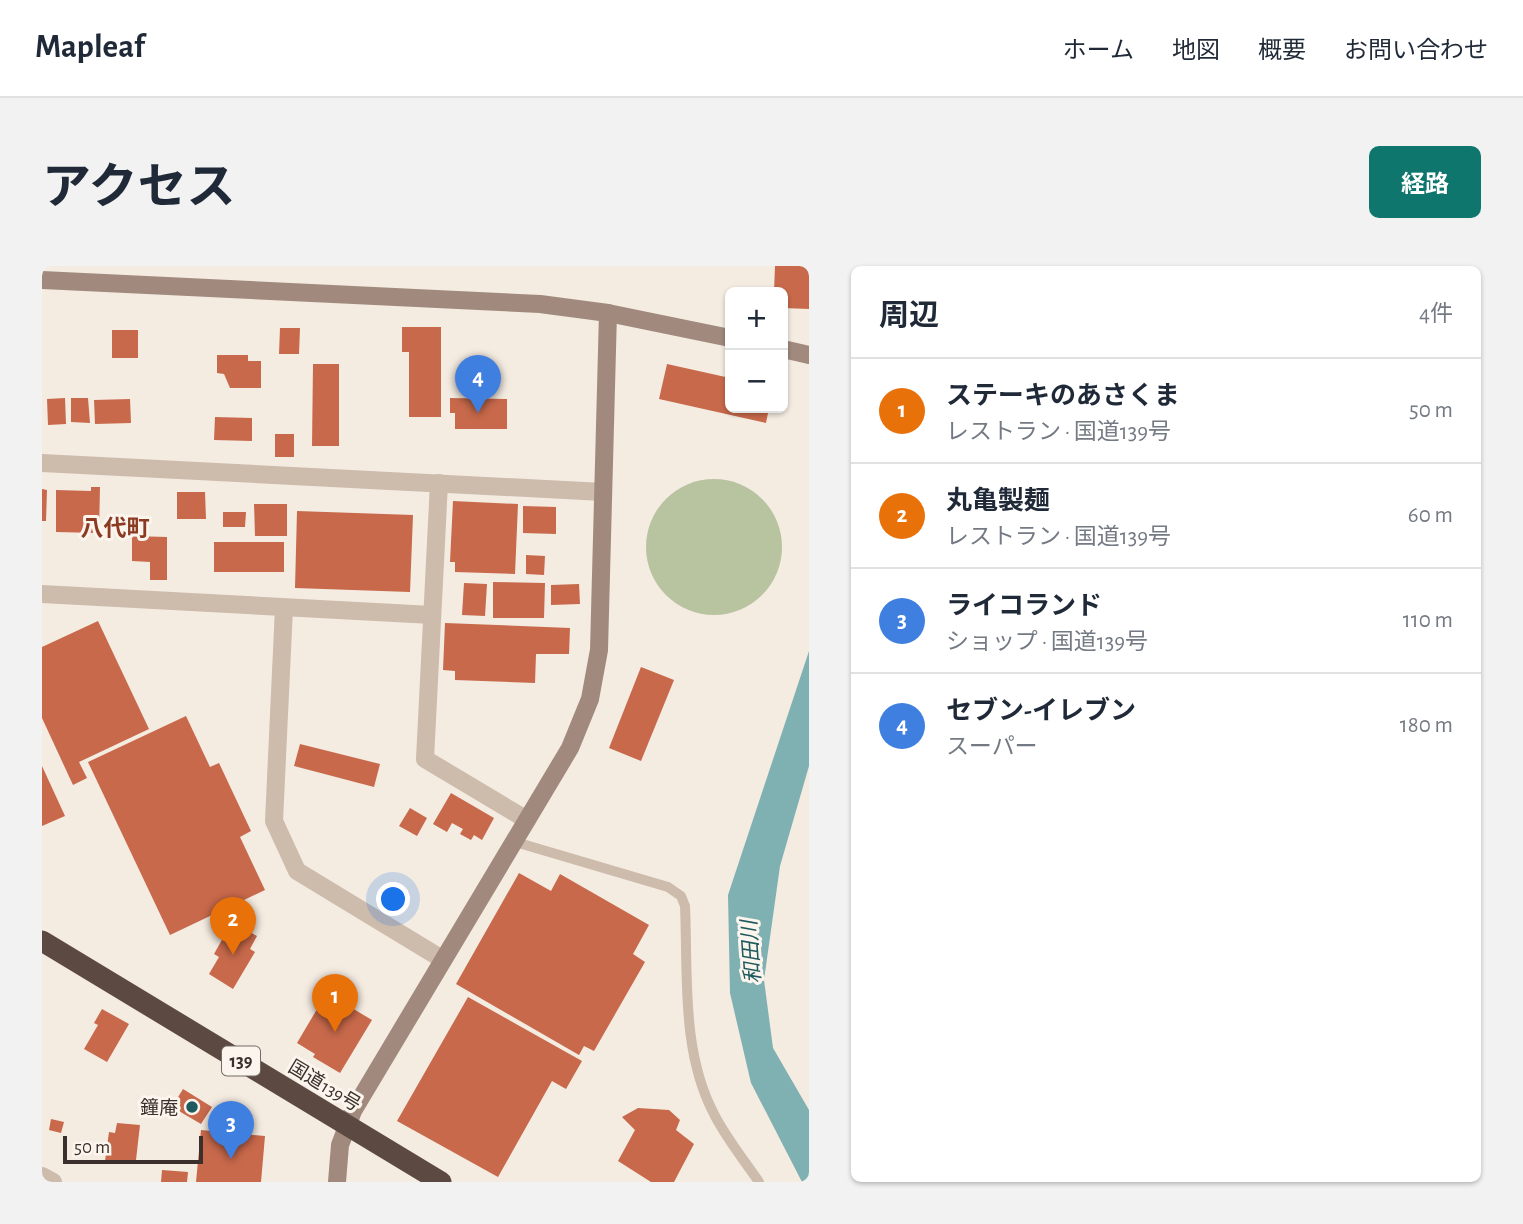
<!DOCTYPE html>
<html lang="ja">
<head>
<meta charset="utf-8">
<style>
  :root { --surface:#fff; --page:#f2f2f3; --text:#1f2937; --muted:#747a83; --line:#e0e1e3; --accent:#0f766e }
  body { margin:0; font-family:"Alegreya Sans","Noto Sans JP",sans-serif; background:var(--page); color:var(--text) }
  .controls { position:absolute; right:21px; top:21px; display:grid; overflow:hidden; border-radius:10px; box-shadow:0 2px 5px #0004 }
  .controls button { width:63px; height:63px; display:grid; place-items:center; padding:0; border:0; border-bottom:2px solid var(--line); background:var(--surface); color:var(--text); font:35px sans-serif }
  .scale { position:absolute; left:21px; bottom:18px; width:140px; box-sizing:border-box; padding-left:7px; border:4px solid #3b302b; border-top:0; font-size:19px; line-height:24px; white-space:nowrap; color:#3b302b; -webkit-text-stroke:5px #fbf5ee; paint-order:stroke }
  .you { position:absolute; left:352px; top:634px; width:24px; height:24px; margin:-18px; border:5px solid #fff; border-radius:50%; background:#1a73e8; box-shadow:0 0 0 10px #1a73e833 }
  .badge { display:grid; place-items:center; width:46px; height:46px; border-radius:50%; background:var(--accent); color:#fff; font-size:23px; font-weight:700 }
  .pin { position:absolute; translate:-50% -58px; filter:drop-shadow(0 2px 4px #0008) }
  .pin::after { content:''; position:absolute; top:37px; width:24px; height:21px; background:inherit; clip-path:polygon(0 0,100% 0,50% 100%) }
  .list { margin:0; padding:0; list-style:none }
  h2 { display:flex; justify-content:space-between; align-items:center; height:91px; margin:0; padding:0 28px; font-size:30px }
  h2 small { font-size:23px; font-weight:400; color:var(--muted) }
  .list li { display:grid; grid-template-columns:46px 1fr auto; gap:21px; align-items:center; box-sizing:border-box; height:105px; padding:0 28px; border-top:2px solid var(--line) }
  .list b { display:block; font-size:26px; white-space:nowrap }
  .list p { margin:0; font-size:23px; white-space:nowrap; color:var(--muted) }
  .list em { font-size:23px; font-style:normal; color:var(--muted) }
  .map { position:relative; flex:none; width:767px; height:916px; overflow:hidden; border-radius:10px }
  header { display:flex; align-items:center; gap:42px; box-sizing:border-box; height:98px; padding:0 35px; background:var(--surface); border-bottom:2px solid var(--line) }
  header strong { font-size:33px }
  nav { display:flex; gap:38px; margin-inline-start:auto; font-size:24px }
  .intro { display:flex; align-items:center; justify-content:space-between; box-sizing:border-box; height:168px; padding:0 42px }
  h1 { margin:0; font-size:49px }
  .button { padding:18px 32px; border-radius:10px; background:var(--accent); color:#fff; font-size:24px; font-weight:700 }
  main { display:flex; gap:42px; padding:0 42px }
  aside { flex:1; background:var(--surface); border-radius:10px; box-shadow:0 2px 5px #0004 }
  .map>svg:first-child { display:block }
  .green { fill:#b8c4a0 }
  .water { fill:#7fb0b2 }
  .building { fill:#c8694b }
  .lines { fill:none; stroke-linecap:round; stroke-linejoin:round }
  .lane { stroke:#cdbbac; stroke-width:10 }
  .street { stroke:#cdbbac; stroke-width:18 }
  .secondary { stroke:#a18a7d; stroke-width:18 }
  .highway { stroke:#5c4a42; stroke-width:21 }
  .poi-dot { fill:#1f5a5e; stroke:#fbf5ee; stroke-width:2.5 }
  .labels { text-anchor:middle; stroke-width:6; stroke-linejoin:round; paint-order:stroke }
  .shield { fill:#fbf5ee; stroke:#756b66; stroke-width:2 }
  .shield-label { font-size:18px; font-weight:bold; fill:#3b302b }
  .street-label { font-size:19px; fill:#3b302b; stroke:#fbf5ee }
  .poi-label { font-size:19px; fill:#3b302b; stroke:#fbf5ee; text-anchor:end }
  .water-label { font-size:21px; font-style:italic; fill:#1f5a5e; stroke:#fbf5ee }
  .quarter-label { font-size:23px; font-weight:bold; fill:#8c3b22; stroke:#fbf5ee }
</style>
</head>
<body>
<header>
<strong>Mapleaf</strong>
<nav><a>ホーム</a><a>地図</a><a>概要</a><a>お問い合わせ</a></nav>
</header>
<div class="intro"><h1>アクセス</h1><a class="button">経路</a></div>
<main>
<div class="map">
<svg width="767" height="916" viewBox="0 0 767 916">
  <rect width="100%" height="100%" fill="#f4ebe1"/>
  <circle class="green" cx="672" cy="281" r="68"/>
  <path class="water" d="M 767,385 L 767,500 L 738,600 L 722,714 L 731,782 L 767,844 L 767,916 L 760,916 L 709,817 L 688,727 L 686,629 Z"/>
  <g class="building">
    <path d="M 733,0 L 767,0 L 767,43 L 741,42 L 741,26 L 732,26 Z"/>
    <path d="M 360,61 L 399,61 L 399,151 L 367,151 L 367,86 L 360,86 Z"/>
    <path d="M 238,62 L 258,62 L 257,88 L 237,88 Z"/>
    <rect x="70" y="64" width="26" height="28"/>
    <path d="M 175,89 L 206,89 L 206,95 L 219,95 L 219,122 L 188,122 L 182,108 L 175,107 Z"/>
    <path d="M 271,98 L 297,98 L 297,180 L 270,180 Z"/>
    <path d="M 625,98 L 688,112 L 688,142 L 727,142 L 724,157 L 617,133 Z"/>
    <path d="M 23,132 L 24,158 L 6,159 L 5,133 Z"/>
    <path d="M 29,132 L 46,132 L 48,157 L 29,156 Z"/>
    <path d="M 408,132 L 465,133 L 465,163 L 413,163 L 413,147 L 408,147 Z"/>
    <path d="M 88,133 L 89,157 L 53,158 L 52,134 Z"/>
    <path d="M 173,151 L 210,152 L 210,175 L 172,174 Z"/>
    <rect x="233" y="168" width="19" height="23"/>
    <path d="M 49,221 L 58,221 L 57,267 L 14,266 L 14,224 L 49,225 Z"/>
    <path d="M 0,223 L 5,224 L 4,255 L 0,255 Z"/>
    <path d="M 135,226 L 163,226 L 164,253 L 135,253 Z"/>
    <path d="M 411,235 L 476,238 L 473,308 L 413,306 L 413,296 L 408,296 Z"/>
    <path d="M 212,238 L 245,238 L 245,270 L 213,270 Z"/>
    <path d="M 481,240 L 514,241 L 514,268 L 481,267 Z"/>
    <path d="M 255,245 L 371,249 L 368,326 L 253,322 Z"/>
    <path d="M 181,246 L 204,246 L 203,261 L 181,261 Z"/>
    <path d="M 90,270 L 125,271 L 125,314 L 108,314 L 108,296 L 90,295 Z"/>
    <rect x="172" y="276" width="70" height="30"/>
    <path d="M 484,289 L 503,290 L 502,309 L 484,308 Z"/>
    <path d="M 451,316 L 503,317 L 502,352 L 451,352 Z"/>
    <path d="M 422,317 L 445,318 L 443,350 L 420,349 Z"/>
    <path d="M 537,318 L 538,338 L 509,339 L 509,319 Z"/>
    <path d="M 56,355 L 107,463 L 37,496 L 45,512 L 31,519 L 0,452 L 0,381 Z"/>
    <path d="M 403,357 L 528,362 L 527,388 L 494,388 L 493,417 L 413,414 L 413,405 L 401,404 Z"/>
    <path d="M 599,401 L 632,414 L 599,495 L 567,482 Z"/>
    <path d="M 144,450 L 168,501 L 177,497 L 209,565 L 198,571 L 223,624 L 128,669 L 46,496 Z"/>
    <path d="M 258,478 L 338,498 L 332,521 L 252,500 Z"/>
    <path d="M 0,500 L 23,550 L 0,560 Z"/>
    <path d="M 409,527 L 452,552 L 440,574 L 432,569 L 429,574 L 418,568 L 421,563 L 410,557 L 405,566 L 391,558 Z"/>
    <path d="M 368,542 L 385,552 L 375,570 L 357,560 Z"/>
    <path d="M 477,607 L 509,625 L 518,608 L 607,659 L 591,688 L 603,696 L 552,785 L 542,780 L 537,789 L 414,718 Z"/>
    <path d="M 190,656 L 215,670 L 208,683 L 213,686 L 191,723 L 167,708 L 177,691 L 172,688 Z"/>
    <path d="M 426,731 L 540,795 L 524,823 L 510,815 L 456,911 L 355,855 Z"/>
    <path d="M 293,732 L 330,754 L 298,807 L 271,791 L 273,788 L 255,777 L 281,733 L 290,738 Z"/>
    <path d="M 60,743 L 87,758 L 65,796 L 42,783 L 56,759 L 52,757 Z"/>
    <path d="M 141,823 L 170,841 L 159,858 L 130,841 Z"/>
    <path d="M 596,842 L 627,844 L 638,854 L 634,864 L 652,878 L 632,916 L 609,916 L 576,895 L 593,864 L 580,851 Z"/>
    <path d="M 9,853 L 22,856 L 19,867 L 7,864 Z"/>
    <path d="M 75,857 L 98,859 L 94,894 L 63,895 L 67,866 L 73,867 Z"/>
    <path d="M 159,864 L 223,870 L 219,916 L 154,916 Z"/>
    <path d="M 120,904 L 146,906 L 145,916 L 119,916 Z"/>
  </g>
  <g class="lines">
    <path class="lane" d="M 470,575 L 626,621 L 639,630 L 643,640 C 646,707 639,786 672,848 C 684,872 702,894 717,916"/>
    <g class="street">
      <path d="M 0,197 L 561,226"/>
      <path d="M 397,217 L 383,493 L 485,554"/>
      <path d="M 0,328 L 390,349"/>
      <path d="M 242,342 L 232,555 L 255,605 L 400,693"/>
      <path d="M 0,910 L 11,916"/>
    </g>
    <g class="secondary">
      <path d="M 0,14 L 498,38 L 566,47 L 688,72"/>
      <path d="M 741,83 L 767,89"/>
      <path d="M 295,916 L 298,879 L 311,845 L 528,482 L 548,433 L 557,384 L 566,47"/>
    </g>
    <path class="highway" d="M 0,675 L 399,916"/>
  </g>
  <circle class="poi-dot" cx="150" cy="841" r="7"/>
  <g class="labels">
    <rect class="shield" x="180" y="780.5" width="38" height="29" rx="5"/>
    <g class="shield-label">
      <text x="199" y="801">139</text>
    </g>
    <g class="street-label">
      <text transform="translate(283 819) rotate(31)" y="7">国道139号</text>
    </g>
    <g class="poi-label">
      <text x="136" y="848">鐘庵</text>
    </g>
    <g class="water-label">
      <text transform="translate(709 686) rotate(-94)" y="7">和田川</text>
    </g>
    <g class="quarter-label">
      <text x="73" y="270">八代町</text>
    </g>
  </g>
</svg>
<div class="controls">
<button>+</button>
<button>−</button>
</div>
<div class="scale">50 m</div>
<div class="you"></div>
<div class="pin badge" style="left:293px;top:766px;background:#e8710a">1</div>
<div class="pin badge" style="left:191px;top:689px;background:#e8710a">2</div>
<div class="pin badge" style="left:189px;top:893px;background:#3f7fe0">3</div>
<div class="pin badge" style="left:436px;top:147px;background:#3f7fe0">4</div>
</div>
<aside>
<h2>周辺<small>4件</small></h2>
<ul class="list">
<li><span class="badge" style="background:#e8710a">1</span><div><b>ステーキのあさくま</b><p>レストラン · 国道139号</p></div><em>50 m</em></li>
<li><span class="badge" style="background:#e8710a">2</span><div><b>丸亀製麺</b><p>レストラン · 国道139号</p></div><em>60 m</em></li>
<li><span class="badge" style="background:#3f7fe0">3</span><div><b>ライコランド</b><p>ショップ · 国道139号</p></div><em>110 m</em></li>
<li><span class="badge" style="background:#3f7fe0">4</span><div><b>セブン-イレブン</b><p>スーパー</p></div><em>180 m</em></li>
</ul>
</aside>
</main>
</body>
</html>
